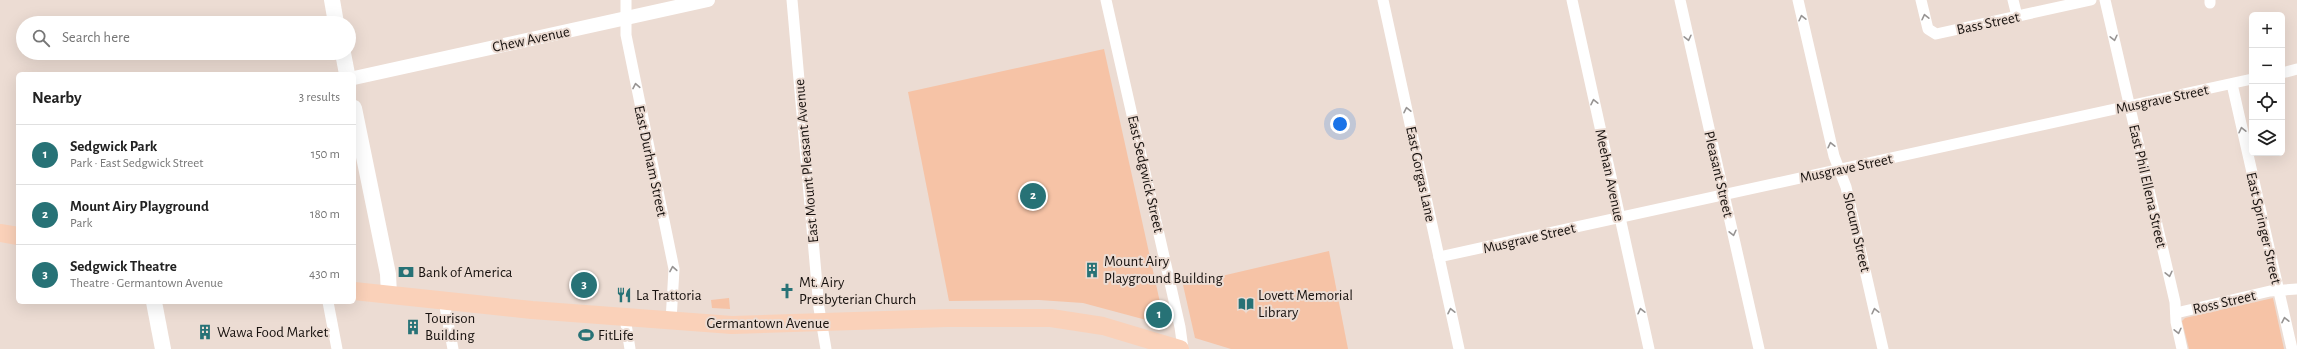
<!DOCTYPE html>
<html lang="en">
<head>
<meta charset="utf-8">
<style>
  :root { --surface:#fff; --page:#f6f6f6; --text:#222; --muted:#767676; --line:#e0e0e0; --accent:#277276 }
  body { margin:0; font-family:"Alegreya Sans",sans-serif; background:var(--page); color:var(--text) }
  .controls { position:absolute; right:12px; top:12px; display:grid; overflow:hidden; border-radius:6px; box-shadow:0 4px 16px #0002 }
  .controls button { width:36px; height:36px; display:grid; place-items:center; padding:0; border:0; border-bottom:1px solid var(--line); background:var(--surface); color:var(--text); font:20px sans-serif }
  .you { position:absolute; left:1340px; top:124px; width:14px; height:14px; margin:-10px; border:3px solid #fff; border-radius:50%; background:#1a73e8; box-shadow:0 0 0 6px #1a73e833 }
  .badge { display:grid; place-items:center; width:26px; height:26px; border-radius:50%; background:var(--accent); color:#fff; font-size:13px; font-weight:700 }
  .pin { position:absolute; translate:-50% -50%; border:2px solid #fff; box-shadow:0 1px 4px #0006 }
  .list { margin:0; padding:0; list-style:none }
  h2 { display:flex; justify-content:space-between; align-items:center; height:52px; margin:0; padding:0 16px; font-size:17px }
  h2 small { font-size:13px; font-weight:400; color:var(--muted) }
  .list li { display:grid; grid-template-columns:26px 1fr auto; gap:12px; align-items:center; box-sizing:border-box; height:60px; padding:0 16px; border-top:1px solid var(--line) }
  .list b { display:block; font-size:15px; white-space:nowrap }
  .list p { margin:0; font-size:13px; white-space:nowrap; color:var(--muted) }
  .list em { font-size:13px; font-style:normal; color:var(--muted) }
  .icon { flex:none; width:22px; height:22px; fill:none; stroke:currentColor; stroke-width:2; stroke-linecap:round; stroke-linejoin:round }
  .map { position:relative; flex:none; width:2297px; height:349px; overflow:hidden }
  .search { position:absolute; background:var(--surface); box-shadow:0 4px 16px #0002; left:16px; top:16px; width:340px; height:44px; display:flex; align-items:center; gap:10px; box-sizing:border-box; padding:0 14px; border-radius:22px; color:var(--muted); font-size:15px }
  .panel { position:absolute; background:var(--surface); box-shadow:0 4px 16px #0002; left:16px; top:72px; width:340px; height:232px; border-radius:6px }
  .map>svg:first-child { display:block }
  .green { fill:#f6c3a6 }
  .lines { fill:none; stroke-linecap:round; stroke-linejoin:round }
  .minor { stroke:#fff; stroke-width:11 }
  .tertiary { stroke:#fff; stroke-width:14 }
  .secondary { stroke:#fff; stroke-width:16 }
  .primary { stroke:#fad1b9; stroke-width:18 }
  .oneway { stroke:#979493 }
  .labels { text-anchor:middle; stroke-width:4; stroke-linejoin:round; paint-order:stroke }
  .street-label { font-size:15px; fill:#18120f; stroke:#ecdcd3 }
  .poi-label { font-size:15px; fill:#18120f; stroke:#ecdcd3; text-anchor:start }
</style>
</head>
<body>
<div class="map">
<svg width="2297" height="349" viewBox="0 0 2297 349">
  <rect width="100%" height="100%" fill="#ecdcd3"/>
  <g class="green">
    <path d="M 1104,49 L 1165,325 L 1083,303 L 1039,300 L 949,301 L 908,92 Z"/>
    <path d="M 1329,251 L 1348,349 L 1231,349 L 1195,338 L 1183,285 Z"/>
    <path d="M 729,298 L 730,309 L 712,308 L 711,300 Z"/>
    <path d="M 2273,298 L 2284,349 L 2189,349 L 2182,321 L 2185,318 Z"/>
  </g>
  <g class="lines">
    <g class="minor">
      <path d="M 626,0 L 626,35 L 674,269 L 671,321"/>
      <path d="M 792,0 L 819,308 L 826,349"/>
      <path d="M 1106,0 L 1180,327 L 1183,349"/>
      <path d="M 1383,0 L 1459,349"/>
      <path d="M 1572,0 L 1649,349"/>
      <path d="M 1680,0 L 1759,349"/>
      <path d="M 1798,0 L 1834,156 L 1846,187 L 1883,349"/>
      <path d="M 1921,0 L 1928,29 L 1936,34 L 2091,0"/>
      <path d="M 2013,0 L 2017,16"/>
      <path d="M 2105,0 L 2175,302 L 2176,322 L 2182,349"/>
      <path d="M 2210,0 L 2210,3"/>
      <path d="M 2282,73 L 2297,69"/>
      <path d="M 2232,84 L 2292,349"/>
      <path d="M 1439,257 L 2252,79"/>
      <path d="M 444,301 L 453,349"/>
      <path d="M 328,302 L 337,349"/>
      <path d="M 2176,313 L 2270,291 L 2297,289"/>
      <path d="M 625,318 L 630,349"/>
    </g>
    <path class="tertiary" d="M 354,78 L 708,0"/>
    <g class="secondary">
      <path d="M 332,0 L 336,23"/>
      <path d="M 343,53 L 347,74"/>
      <path d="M 354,108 L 388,274 L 389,295"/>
      <path d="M 154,302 L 163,349"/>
    </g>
    <g class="primary">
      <path d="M 0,233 L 18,236"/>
      <path d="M 354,291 L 532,310 L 732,325 L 947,318 L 1051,318 L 1103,326 L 1180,349"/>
    </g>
  </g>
  <defs><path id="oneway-chevron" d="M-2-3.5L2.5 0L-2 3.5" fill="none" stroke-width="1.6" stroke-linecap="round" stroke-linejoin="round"/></defs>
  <g class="oneway">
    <use href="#oneway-chevron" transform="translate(1925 17) rotate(-103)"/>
    <use href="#oneway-chevron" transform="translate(1802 18) rotate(-103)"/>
    <use href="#oneway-chevron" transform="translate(1688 38) rotate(77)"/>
    <use href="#oneway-chevron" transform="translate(2114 38) rotate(77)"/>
    <use href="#oneway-chevron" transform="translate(636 86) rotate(-101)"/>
    <use href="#oneway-chevron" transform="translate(1594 102) rotate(-102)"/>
    <use href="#oneway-chevron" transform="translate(1407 110) rotate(-102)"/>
    <use href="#oneway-chevron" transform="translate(2242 130) rotate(-103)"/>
    <use href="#oneway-chevron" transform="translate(1831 145) rotate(-103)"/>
    <use href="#oneway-chevron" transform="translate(1733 233) rotate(77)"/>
    <use href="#oneway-chevron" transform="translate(673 269) rotate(-100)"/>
    <use href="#oneway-chevron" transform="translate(2169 274) rotate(77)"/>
    <use href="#oneway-chevron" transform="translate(1451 311) rotate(-102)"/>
    <use href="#oneway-chevron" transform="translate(1641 311) rotate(-103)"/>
    <use href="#oneway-chevron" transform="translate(1875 311) rotate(-103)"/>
    <use href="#oneway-chevron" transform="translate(2285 320) rotate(-102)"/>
    <use href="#oneway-chevron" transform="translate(2178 331) rotate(77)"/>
  </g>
  <defs>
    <symbol id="building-bare" viewBox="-9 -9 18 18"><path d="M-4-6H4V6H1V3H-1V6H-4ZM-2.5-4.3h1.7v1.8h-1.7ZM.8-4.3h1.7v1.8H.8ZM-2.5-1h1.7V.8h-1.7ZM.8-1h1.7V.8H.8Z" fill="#277276" stroke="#ecdcd3" stroke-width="2.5" paint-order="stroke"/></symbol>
    <symbol id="bank-bare" viewBox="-9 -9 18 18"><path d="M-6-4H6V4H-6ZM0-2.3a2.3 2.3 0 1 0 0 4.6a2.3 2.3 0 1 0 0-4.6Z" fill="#277276" stroke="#ecdcd3" stroke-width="2.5" paint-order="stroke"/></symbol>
    <symbol id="church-bare" viewBox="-9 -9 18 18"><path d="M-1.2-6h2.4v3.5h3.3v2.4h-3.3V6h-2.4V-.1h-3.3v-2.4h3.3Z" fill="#277276" stroke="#ecdcd3" stroke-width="2.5" paint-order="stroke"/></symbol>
    <symbol id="restaurant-bare" viewBox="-9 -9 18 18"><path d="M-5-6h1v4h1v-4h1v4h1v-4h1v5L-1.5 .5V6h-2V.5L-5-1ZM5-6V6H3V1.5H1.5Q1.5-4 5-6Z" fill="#277276" stroke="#ecdcd3" stroke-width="2.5" paint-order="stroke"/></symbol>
    <symbol id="library-bare" viewBox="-9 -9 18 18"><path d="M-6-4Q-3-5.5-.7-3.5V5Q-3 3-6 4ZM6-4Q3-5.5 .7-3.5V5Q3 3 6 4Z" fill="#277276" stroke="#ecdcd3" stroke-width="2.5" paint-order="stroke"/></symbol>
    <symbol id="stadium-bare" viewBox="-9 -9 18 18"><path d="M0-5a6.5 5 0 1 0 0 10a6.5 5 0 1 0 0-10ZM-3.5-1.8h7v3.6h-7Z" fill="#277276" stroke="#ecdcd3" stroke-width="2.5" paint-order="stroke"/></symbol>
  </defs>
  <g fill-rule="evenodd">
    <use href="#building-bare" x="1081" y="259" width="22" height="22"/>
    <use href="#bank-bare" x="395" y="261" width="22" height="22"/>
    <use href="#church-bare" x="776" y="280" width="22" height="22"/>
    <use href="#restaurant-bare" x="613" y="284" width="22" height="22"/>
    <use href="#library-bare" x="1235" y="293" width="22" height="22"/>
    <use href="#building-bare" x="402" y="316" width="22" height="22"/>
    <use href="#building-bare" x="194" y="321" width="22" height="22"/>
    <use href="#stadium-bare" x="575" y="324" width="22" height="22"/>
  </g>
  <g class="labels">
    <g class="street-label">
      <text transform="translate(1988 23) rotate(-12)" y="5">Bass Street</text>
      <text transform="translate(531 39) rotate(-12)" y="5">Chew Avenue</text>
      <text transform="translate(2162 99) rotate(-12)" y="5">Musgrave Street</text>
      <text transform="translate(651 161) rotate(78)" y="5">East Durham Street</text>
      <text transform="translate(806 161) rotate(-95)" y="5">East Mount Pleasant Avenue</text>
      <text transform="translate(1846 168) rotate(-12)" y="5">Musgrave Street</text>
      <text transform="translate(1146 174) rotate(77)" y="5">East Sedgwick Street</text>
      <text transform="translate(1421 174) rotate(78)" y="5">East Gorgas Lane</text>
      <text transform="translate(1719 174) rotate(77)" y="5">Pleasant Street</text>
      <text transform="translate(1610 175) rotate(78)" y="5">Meehan Avenue</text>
      <text transform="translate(2148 186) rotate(77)" y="5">East Phil Ellena Street</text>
      <text transform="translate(2264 228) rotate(77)" y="5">East Springer Street</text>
      <text transform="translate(1857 232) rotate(77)" y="5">Slocum Street</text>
      <text transform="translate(1529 238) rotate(-13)" y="5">Musgrave Street</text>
      <text transform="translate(2224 302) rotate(-13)" y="5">Ross Street</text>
      <text x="768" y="328">Germantown Avenue</text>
    </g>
    <g class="poi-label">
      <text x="1104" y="266">Mount Airy<tspan x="1104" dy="17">Playground Building</tspan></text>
      <text x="418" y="277">Bank of America</text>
      <text x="799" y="287">Mt. Airy<tspan x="799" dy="17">Presbyterian Church</tspan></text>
      <text x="636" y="300">La Trattoria</text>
      <text x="1258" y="300">Lovett Memorial<tspan x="1258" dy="17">Library</tspan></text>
      <text x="425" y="323">Tourison<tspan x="425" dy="17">Building</tspan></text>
      <text x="217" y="337">Wawa Food Market</text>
      <text x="598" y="340">FitLife</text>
    </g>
  </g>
</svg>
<div class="controls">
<button>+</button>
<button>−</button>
<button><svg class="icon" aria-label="locate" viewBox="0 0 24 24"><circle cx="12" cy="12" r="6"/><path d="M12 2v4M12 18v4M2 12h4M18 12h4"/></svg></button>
<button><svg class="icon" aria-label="layers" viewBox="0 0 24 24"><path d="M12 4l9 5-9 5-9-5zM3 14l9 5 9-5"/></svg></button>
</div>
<div class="you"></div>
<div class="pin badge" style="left:1159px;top:315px">1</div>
<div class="pin badge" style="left:1033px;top:196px">2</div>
<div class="pin badge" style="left:584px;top:285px">3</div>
<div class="search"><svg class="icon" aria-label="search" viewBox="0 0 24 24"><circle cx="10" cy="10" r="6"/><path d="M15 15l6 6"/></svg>Search here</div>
<section class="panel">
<h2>Nearby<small>3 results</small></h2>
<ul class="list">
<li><span class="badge">1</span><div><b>Sedgwick Park</b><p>Park · East Sedgwick Street</p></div><em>150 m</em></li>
<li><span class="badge">2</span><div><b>Mount Airy Playground</b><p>Park</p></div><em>180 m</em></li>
<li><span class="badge">3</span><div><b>Sedgwick Theatre</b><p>Theatre · Germantown Avenue</p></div><em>430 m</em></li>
</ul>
</section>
</div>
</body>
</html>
